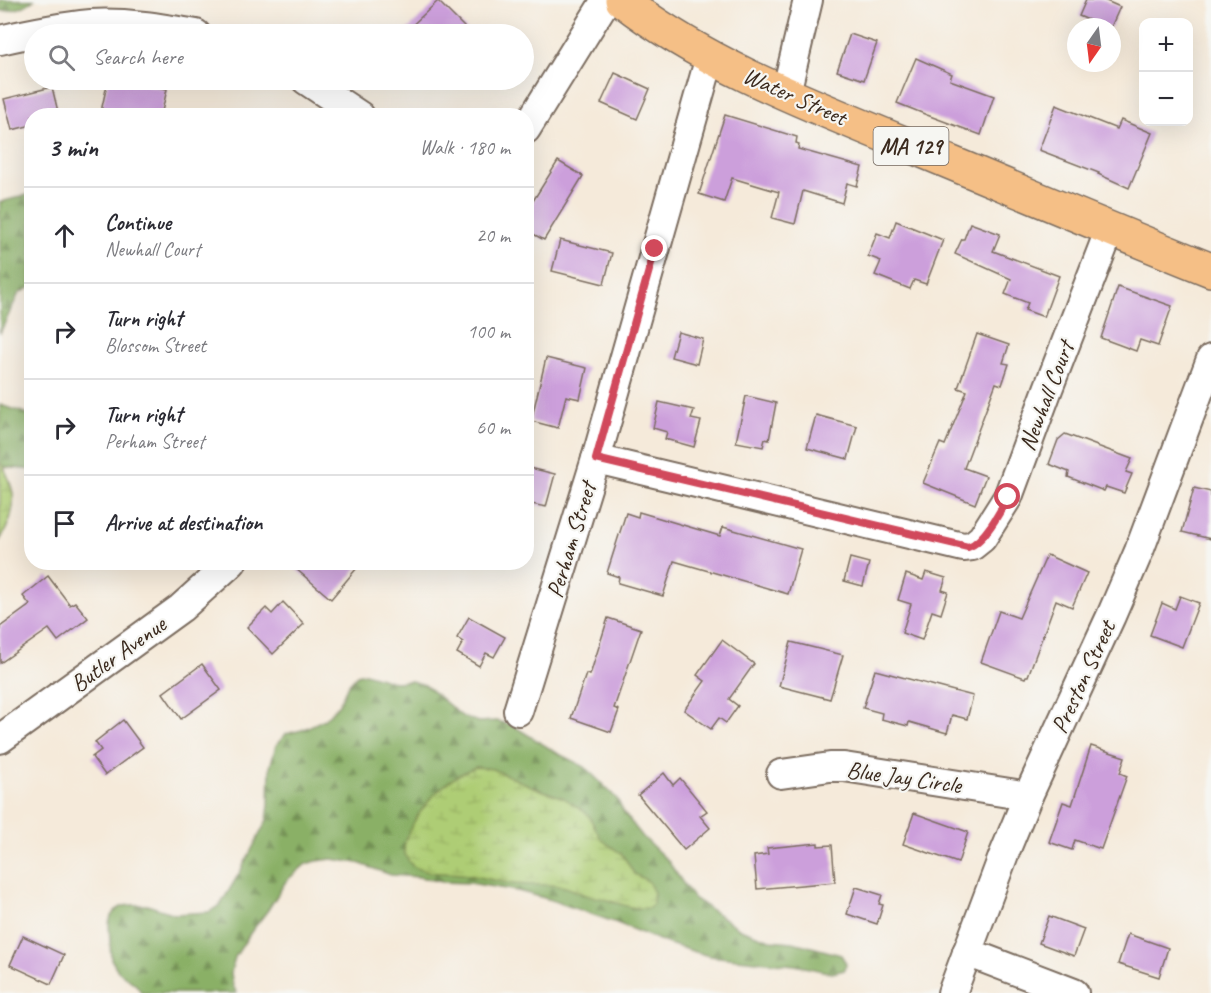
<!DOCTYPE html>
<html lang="en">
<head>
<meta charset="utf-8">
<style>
  :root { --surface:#fff; --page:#f7f7f7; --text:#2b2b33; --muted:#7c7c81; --line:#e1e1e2 }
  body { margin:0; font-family:Caveat,sans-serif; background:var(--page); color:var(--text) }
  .controls { position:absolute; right:18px; top:18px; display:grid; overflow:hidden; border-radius:12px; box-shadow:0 6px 24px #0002 }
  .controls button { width:54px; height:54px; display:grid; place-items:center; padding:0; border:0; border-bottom:2px solid var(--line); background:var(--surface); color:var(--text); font:30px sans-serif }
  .compass { position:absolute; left:1067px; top:18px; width:54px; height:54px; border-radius:50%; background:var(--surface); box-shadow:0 6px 24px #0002; rotate:194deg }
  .stop { position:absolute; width:18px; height:18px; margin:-14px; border:4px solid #d1495b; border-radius:50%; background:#fff }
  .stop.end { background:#d1495b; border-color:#fff; box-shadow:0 2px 6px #0008 }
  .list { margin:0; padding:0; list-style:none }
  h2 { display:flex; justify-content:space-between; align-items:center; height:78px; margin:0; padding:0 24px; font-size:26px }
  h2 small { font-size:20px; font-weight:400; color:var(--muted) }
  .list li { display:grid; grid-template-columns:39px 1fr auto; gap:18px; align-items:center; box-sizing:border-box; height:96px; padding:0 24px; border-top:2px solid var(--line) }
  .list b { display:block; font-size:22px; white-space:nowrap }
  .list p { margin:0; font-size:20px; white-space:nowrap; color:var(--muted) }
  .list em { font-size:20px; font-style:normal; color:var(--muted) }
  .icon { flex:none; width:33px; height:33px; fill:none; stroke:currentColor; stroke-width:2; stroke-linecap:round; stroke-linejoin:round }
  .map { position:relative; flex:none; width:1211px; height:993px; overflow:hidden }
  .search { position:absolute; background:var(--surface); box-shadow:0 6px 24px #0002; left:24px; top:24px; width:510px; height:66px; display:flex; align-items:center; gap:15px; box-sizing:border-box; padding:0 21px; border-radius:33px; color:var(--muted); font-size:22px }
  .panel { position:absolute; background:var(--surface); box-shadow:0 6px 24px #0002; left:24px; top:108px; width:510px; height:462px; border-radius:24px }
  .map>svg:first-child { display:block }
  .forest { fill:url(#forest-firs); stroke:#626d42; stroke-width:1.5 }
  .wetland { fill:url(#wetland-marsh); stroke:#747c49; stroke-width:1.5 }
  .building { fill:#cc9fdb }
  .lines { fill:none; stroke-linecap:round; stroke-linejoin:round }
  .minor-casing { stroke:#7c6d60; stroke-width:32 }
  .major-casing { stroke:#7c6d60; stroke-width:36 }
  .minor { stroke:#fff; stroke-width:28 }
  .major { stroke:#f5bf86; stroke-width:33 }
  .route { stroke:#d1495b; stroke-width:8 }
  .labels { text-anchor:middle; stroke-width:4.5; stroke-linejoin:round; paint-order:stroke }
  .shield { fill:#f6f6f2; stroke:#73675e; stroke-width:1.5 }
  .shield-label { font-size:22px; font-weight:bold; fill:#3b2a1e }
  .street-label { font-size:24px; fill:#3b2a1e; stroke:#f6f6f2 }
</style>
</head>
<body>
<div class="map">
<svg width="1211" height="993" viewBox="0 0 1211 993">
  <defs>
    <pattern id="forest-firs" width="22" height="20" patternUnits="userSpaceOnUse" patternTransform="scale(1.5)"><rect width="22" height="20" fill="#8ab066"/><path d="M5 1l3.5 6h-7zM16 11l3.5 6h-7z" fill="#728f53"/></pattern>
    <pattern id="wetland-marsh" width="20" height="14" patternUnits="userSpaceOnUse" patternTransform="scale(1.5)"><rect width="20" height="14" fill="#aecd74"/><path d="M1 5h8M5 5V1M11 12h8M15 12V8" fill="none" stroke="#97b064"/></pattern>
  </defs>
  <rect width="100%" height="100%" fill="#f6f6f2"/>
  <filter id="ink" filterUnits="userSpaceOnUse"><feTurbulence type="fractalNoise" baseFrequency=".0167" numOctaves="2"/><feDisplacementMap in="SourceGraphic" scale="12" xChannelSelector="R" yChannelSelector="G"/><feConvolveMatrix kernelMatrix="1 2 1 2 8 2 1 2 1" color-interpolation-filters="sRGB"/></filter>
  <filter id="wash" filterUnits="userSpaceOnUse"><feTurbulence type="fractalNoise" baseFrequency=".008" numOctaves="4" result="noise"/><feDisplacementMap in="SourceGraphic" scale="24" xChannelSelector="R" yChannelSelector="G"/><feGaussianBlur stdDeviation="1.35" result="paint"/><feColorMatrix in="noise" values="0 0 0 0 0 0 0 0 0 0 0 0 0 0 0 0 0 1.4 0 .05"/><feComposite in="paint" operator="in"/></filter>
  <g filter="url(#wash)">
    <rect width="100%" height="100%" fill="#f5eada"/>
    <g class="forest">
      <path d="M 0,0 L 34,0 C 23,8 14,11 0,11 Z"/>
      <path d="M 31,194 L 31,287 L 19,293 L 0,333 L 0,202 Z"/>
      <path d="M 0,405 L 32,415 L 31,470 L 4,467 C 7,475 12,485 13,494 C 15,510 8,527 0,540 Z"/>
      <path d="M 365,673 L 394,682 L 411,681 L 425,685 L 463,717 L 479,722 L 496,721 L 512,725 L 557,753 L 585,767 L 617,799 L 624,813 L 643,837 L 668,861 L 693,898 L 740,929 L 770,940 L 793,942 L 841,955 L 846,963 L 845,970 L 832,973 L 795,965 L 709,956 L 669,944 L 617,923 L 548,899 L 518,891 L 470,883 L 442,882 L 419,877 L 391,875 L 358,863 L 332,859 L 317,861 L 306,864 L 286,881 L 268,910 L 251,932 L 235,957 L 231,973 L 233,986 L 237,993 L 142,993 L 136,985 L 118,971 L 111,959 L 109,924 L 111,916 L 116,910 L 123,906 L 132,905 L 147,905 L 175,914 L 209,912 L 221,904 L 240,872 L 267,820 L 269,805 L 270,767 L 276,745 L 286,734 L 302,730 L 325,719 L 339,704 L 348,685 L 357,675 Z"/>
    </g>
    <g class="wetland">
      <path d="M 0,464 L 4,466 C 6,475 11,485 13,494 C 15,509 8,527 0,540 Z"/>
      <path d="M 476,767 L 493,769 L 538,789 L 564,798 L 588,814 L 601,839 L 623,855 L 634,874 L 648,881 L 654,893 L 653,904 L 649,908 C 629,910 618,902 600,898 C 595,897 591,897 586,895 C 579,893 572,889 565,887 C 549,883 531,886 515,884 C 496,882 479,876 461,874 C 445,872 426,876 412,865 C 397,851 407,834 415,820 C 430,796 450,776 476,767 Z"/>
    </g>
    <g id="blocks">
      <g class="building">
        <path d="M 1086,0 L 1104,0 L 1120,7 L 1111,27 L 1105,27 L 1079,16 Z"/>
        <path d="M 438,1 L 471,34 L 403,34 Z"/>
        <path d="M 850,34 L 877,43 L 864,80 L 837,71 Z"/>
        <path d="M 916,58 L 952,74 L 950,80 L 994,96 L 981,135 L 927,115 L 897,103 Z"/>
        <path d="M 615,73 L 650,89 L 637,119 L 601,103 Z"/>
        <path d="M 108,80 L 124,80 L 167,89 L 161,116 L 100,116 Z"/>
        <path d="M 52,87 L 59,116 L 32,116 L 32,125 L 12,130 L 4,99 Z"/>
        <path d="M 1056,105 L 1117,129 L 1121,120 L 1152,133 L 1129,188 L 1098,174 L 1099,173 L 1039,150 Z"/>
        <path d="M 725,115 L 797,137 L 796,143 L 799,144 L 798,149 L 862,167 L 857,186 L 847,183 L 842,203 L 803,191 L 795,224 L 772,218 L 779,192 L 732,178 L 724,202 L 699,194 Z"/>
        <path d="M 558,161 L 583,176 L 544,240 L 526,230 L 526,212 Z"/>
        <path d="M 896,221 L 943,240 L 926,284 L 914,280 L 910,289 L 875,275 L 881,261 L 868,256 L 877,233 L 890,238 Z"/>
        <path d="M 970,223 L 1000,234 L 993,251 L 1059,276 L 1044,317 L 1025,310 L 1028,303 L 1005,294 L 1011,279 L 955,254 L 962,239 L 964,239 Z"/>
        <path d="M 560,240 L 612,253 L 604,284 L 552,271 Z"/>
        <path d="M 1118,287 L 1172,306 L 1158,346 L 1140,340 L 1136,351 L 1101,338 Z"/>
        <path d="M 678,332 L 703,339 L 697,364 L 671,357 Z"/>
        <path d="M 977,334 L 1009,345 L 1003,363 L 1009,364 L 1002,385 L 996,383 L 964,468 L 986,476 L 975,504 L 923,483 L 940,443 L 945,445 L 967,391 L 958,388 Z"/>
        <path d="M 546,358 L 587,368 L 580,399 L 566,396 L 558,428 L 531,421 Z"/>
        <path d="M 746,396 L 776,403 L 769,440 L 765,439 L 763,447 L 736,442 Z"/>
        <path d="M 659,402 L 694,410 L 691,419 L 701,421 L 694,447 L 665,439 L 667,432 L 653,428 Z"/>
        <path d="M 816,415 L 857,426 L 848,459 L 807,448 Z"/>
        <path d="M 1065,434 L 1132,459 L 1126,472 L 1132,474 L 1124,493 L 1106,487 L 1104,491 L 1068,477 L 1069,472 L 1049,464 L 1058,440 Z"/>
        <path d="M 526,467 L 555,474 L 546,507 L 526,503 Z"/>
        <path d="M 1194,488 L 1211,492 L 1211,539 L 1182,532 Z"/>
        <path d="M 639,512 L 720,536 L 723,527 L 801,549 L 788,594 L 674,561 L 663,596 L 618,583 L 619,577 L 607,573 L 626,513 L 638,517 Z"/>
        <path d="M 1047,555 L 1087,573 L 1072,607 L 1056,600 L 1028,676 L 1026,676 L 1025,678 L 981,662 L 999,611 L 1019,618 Z"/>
        <path d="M 850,558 L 869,563 L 863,586 L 844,581 Z"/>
        <path d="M 288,562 L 362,562 L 331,599 Z"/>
        <path d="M 926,572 L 946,578 L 942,590 L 948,592 L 941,614 L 932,611 L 922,640 L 902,633 L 911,604 L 898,600 L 906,574 L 923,580 Z"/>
        <path d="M 48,576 L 70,605 L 75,602 L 88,618 L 58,641 L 49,629 L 0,663 L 0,627 L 30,605 L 23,596 Z"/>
        <path d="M 1180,596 L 1199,603 L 1182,647 L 1150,635 L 1162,603 L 1175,609 Z"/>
        <path d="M 283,602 L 304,624 L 273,654 L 247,627 L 266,608 L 272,614 Z"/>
        <path d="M 469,617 L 505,637 L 494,657 L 486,653 L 479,666 L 457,653 L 463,642 L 457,638 Z"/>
        <path d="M 608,618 L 641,629 L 614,708 L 619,710 L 611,732 L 571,718 L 586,674 L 590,675 Z"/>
        <path d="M 722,640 L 754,664 L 729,699 L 738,706 L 726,723 L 719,718 L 711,729 L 684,710 L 705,681 L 697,675 Z"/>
        <path d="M 791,642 L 843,655 L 830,699 L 779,686 Z"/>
        <path d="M 202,664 L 221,690 L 181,719 L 163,693 Z"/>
        <path d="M 875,670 L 973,696 L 967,719 L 952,715 L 947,733 L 909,722 L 908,726 L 881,719 L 882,713 L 863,708 Z"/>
        <path d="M 123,720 L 143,747 L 105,775 L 92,757 L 101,750 L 95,742 Z"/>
        <path d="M 1091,746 L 1125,757 L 1120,773 L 1127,776 L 1101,849 L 1075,840 L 1072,850 L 1049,842 L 1063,802 L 1072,805 Z"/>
        <path d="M 664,773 L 673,785 L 680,778 L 707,811 L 700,816 L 710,828 L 684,850 L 638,795 Z"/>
        <path d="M 914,813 L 968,832 L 958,863 L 903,844 Z"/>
        <path d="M 818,843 L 818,846 L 832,845 L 835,882 L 757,889 L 754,856 L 768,854 L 767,848 Z"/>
        <path d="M 856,887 L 882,895 L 879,904 L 883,905 L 877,924 L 847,914 Z"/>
        <path d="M 1049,916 L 1084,929 L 1074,956 L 1039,943 Z"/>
        <path d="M 1128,934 L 1168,948 L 1159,977 L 1118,964 Z"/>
        <path d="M 23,936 L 64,955 L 51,984 L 10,965 Z"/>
      </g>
    </g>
  </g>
  <g filter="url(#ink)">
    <use href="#blocks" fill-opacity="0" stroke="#7c6d60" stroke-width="1.5"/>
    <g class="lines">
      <defs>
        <g id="minor">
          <path d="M 0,40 C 30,33 60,27 91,24 C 126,22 162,28 196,34"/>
          <path d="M 306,80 L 360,116"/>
          <path d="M 786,93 L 808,0"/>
          <path d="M 526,129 L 606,0"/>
          <path d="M 596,459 L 963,547 L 972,546 L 982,538 L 1008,497 L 1048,389 L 1110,229"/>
          <path d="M 518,711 L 596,459 L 710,57"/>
          <path d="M 0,739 L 181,608 L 232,562"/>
          <path d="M 781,774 L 830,767 L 844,767 L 1028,796"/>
          <path d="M 967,952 L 1074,993"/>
          <path d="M 952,993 L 1004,854 L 1028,796 L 1111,616 L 1139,551 L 1211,359"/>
        </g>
        <path id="major" d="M 622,0 C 707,66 814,106 913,147 C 1012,188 1111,230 1211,270"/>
      </defs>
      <use href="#minor" class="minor-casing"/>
      <use href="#major" class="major-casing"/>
      <use href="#minor" class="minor"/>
      <use href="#major" class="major"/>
    </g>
  </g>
  <g class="lines" filter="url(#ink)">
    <path class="route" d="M 655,249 L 596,459 L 968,547 C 984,542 1000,512 1008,497"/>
  </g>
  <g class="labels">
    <rect class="shield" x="873.5" y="127" width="75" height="38" rx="4.5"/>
    <g class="shield-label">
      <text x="911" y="154">MA 129</text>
    </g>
    <g class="street-label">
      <text transform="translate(795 96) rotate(24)" y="8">Water Street</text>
      <text transform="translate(1046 396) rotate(-69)" y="8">Newhall Court</text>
      <text transform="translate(571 540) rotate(-73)" y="8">Perham Street</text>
      <text transform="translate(118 654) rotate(-36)" y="8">Butler Avenue</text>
      <text transform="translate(1083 677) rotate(-65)" y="8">Preston Street</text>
      <text transform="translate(904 777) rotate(8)" y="8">Blue Jay Circle</text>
    </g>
  </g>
</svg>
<div class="controls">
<button>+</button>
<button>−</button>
</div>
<svg class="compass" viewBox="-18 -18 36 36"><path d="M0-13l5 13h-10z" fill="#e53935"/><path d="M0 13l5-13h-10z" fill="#7c7c81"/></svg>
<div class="stop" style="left:1008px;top:497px"></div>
<div class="stop end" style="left:655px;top:249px"></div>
<div class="search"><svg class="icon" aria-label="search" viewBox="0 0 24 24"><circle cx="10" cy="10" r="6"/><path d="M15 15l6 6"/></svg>Search here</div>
<section class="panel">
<h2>3 min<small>Walk · 180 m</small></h2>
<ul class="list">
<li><svg class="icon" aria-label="ahead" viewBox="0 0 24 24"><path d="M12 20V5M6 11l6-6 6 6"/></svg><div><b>Continue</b><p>Newhall Court</p></div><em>20 m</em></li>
<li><svg class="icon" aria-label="right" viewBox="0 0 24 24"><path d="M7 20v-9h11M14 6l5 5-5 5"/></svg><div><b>Turn right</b><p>Blossom Street</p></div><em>100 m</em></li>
<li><svg class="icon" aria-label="right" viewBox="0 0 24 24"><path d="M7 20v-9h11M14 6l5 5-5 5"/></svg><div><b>Turn right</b><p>Perham Street</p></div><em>60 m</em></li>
<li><svg class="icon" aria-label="arrive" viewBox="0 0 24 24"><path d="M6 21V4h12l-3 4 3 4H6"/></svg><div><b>Arrive at destination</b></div></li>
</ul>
</section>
</div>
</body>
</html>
